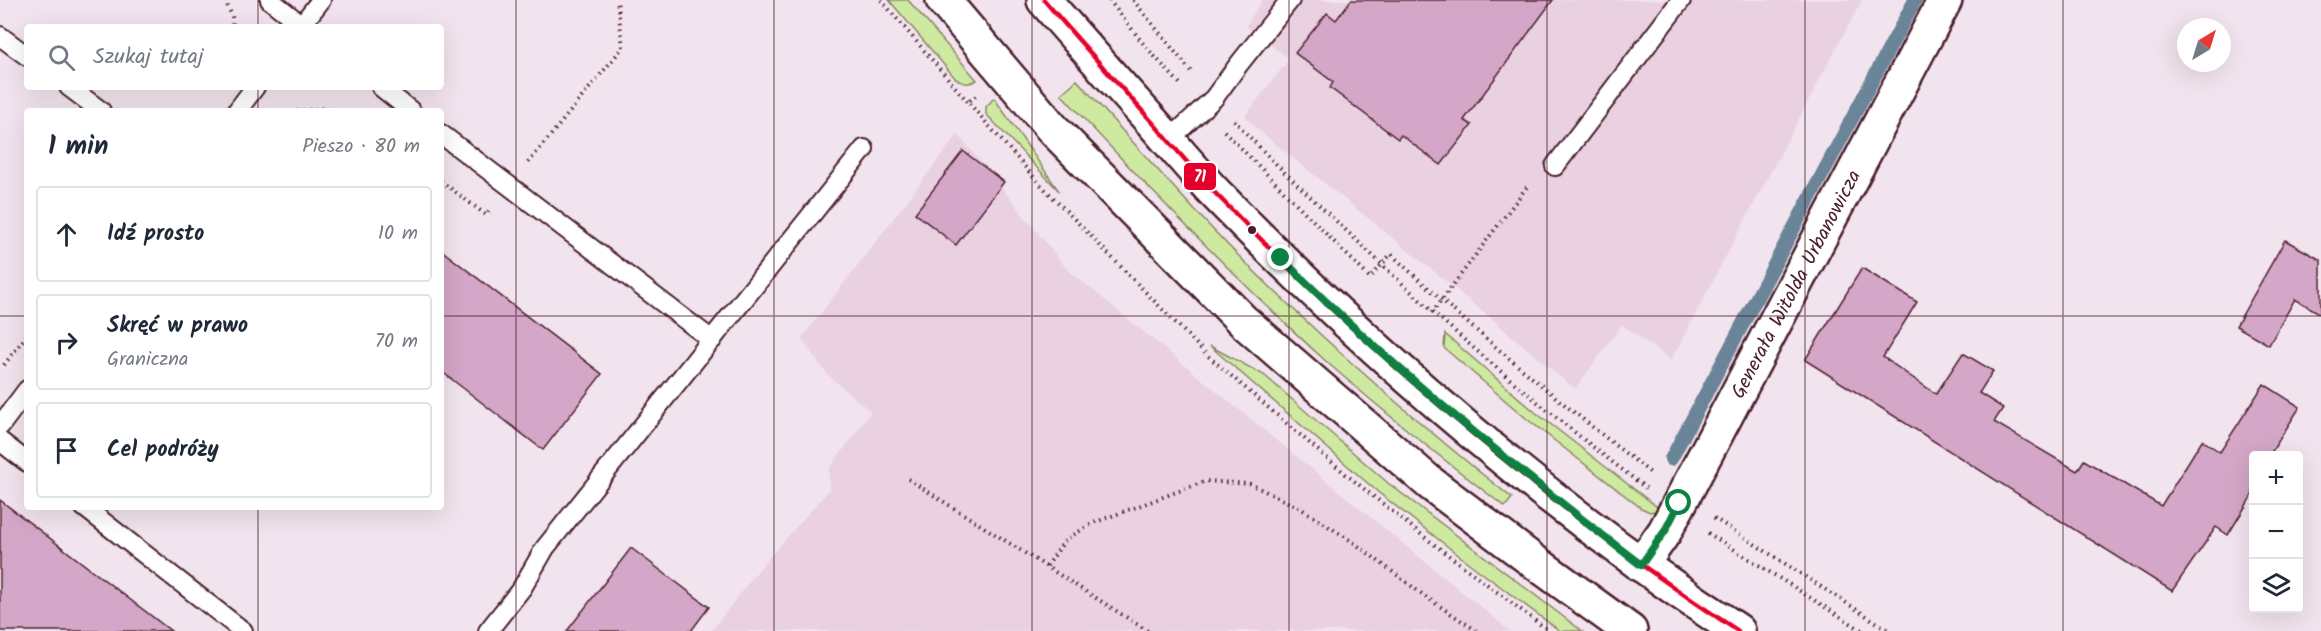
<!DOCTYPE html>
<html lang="pl">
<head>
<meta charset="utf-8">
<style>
  :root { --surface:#fff; --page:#f6f6f7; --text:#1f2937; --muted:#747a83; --line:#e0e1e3 }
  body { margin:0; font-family:Kalam,sans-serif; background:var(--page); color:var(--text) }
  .controls { position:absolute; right:18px; bottom:18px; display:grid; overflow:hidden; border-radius:6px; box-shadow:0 6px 24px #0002 }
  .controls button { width:54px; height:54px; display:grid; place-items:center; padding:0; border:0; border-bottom:2px solid var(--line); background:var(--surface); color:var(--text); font:30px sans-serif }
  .compass { position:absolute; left:2177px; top:18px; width:54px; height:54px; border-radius:50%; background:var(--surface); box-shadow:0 6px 24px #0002; rotate:38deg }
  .stop { position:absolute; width:18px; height:18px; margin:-14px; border:4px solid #0b8043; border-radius:50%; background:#fff }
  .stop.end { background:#0b8043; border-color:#fff; box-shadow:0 2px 6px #0008 }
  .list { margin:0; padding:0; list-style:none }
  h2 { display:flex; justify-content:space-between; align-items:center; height:78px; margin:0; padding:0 24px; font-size:26px }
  h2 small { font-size:20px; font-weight:400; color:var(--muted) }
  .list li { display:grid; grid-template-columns:39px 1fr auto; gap:18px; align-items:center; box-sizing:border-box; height:96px; margin:0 12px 12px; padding:0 12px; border:2px solid var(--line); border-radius:6px }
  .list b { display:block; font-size:22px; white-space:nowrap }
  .list p { margin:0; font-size:20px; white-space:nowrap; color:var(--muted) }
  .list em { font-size:20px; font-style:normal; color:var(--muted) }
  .icon { flex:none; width:33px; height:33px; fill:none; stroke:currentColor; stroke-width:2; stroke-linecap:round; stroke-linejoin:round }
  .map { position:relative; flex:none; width:2321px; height:631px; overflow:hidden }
  .search { position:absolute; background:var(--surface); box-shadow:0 6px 24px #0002; left:24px; top:24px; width:420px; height:66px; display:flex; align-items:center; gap:15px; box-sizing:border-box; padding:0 21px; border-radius:6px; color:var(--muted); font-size:22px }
  .panel { position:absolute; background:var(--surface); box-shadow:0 6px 24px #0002; left:24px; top:108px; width:420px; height:402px; border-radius:6px }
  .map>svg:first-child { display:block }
  .built { fill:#e9d1e2 }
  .green { fill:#ceeaa1; stroke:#8c8466; stroke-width:1.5 }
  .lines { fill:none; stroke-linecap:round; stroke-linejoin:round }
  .stream { stroke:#6a8498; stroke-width:14 }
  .building { fill:#d4a6c7; stroke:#4a1f2b; stroke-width:1.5 }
  .lane-casing { stroke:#4a1f2b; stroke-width:22 }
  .street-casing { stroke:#4a1f2b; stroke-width:38 }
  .secondary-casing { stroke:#4a1f2b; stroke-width:38 }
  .path { stroke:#4a1f2b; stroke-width:4; stroke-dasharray:1.5 4.5; stroke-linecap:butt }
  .lane { stroke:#fff; stroke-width:18 }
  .street { stroke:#fff; stroke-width:33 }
  .secondary { stroke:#fff; stroke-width:33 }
  .bus-1-casing { stroke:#fff; stroke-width:9 }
  .bus-1 { stroke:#e4002b; stroke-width:4.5 }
  .route { stroke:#0b8043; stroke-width:8 }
  .grid { fill:none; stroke:#4a1f2b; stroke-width:1.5; stroke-opacity:0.55 }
  .bus-dot { fill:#4a1f2b; stroke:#fff; stroke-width:2 }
  .labels { text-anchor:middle; stroke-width:4.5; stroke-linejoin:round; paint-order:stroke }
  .street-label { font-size:20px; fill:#4a1f2b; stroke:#fff }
  .line-badge { stroke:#fff; stroke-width:2 }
  .badge-label { font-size:16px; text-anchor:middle; font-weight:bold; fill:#fff }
</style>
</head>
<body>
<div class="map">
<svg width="2321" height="631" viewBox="0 0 2321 631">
  <rect width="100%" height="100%" fill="#f2e4ee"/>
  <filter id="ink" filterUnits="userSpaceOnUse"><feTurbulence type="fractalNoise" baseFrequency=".0167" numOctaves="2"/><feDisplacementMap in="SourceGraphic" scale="12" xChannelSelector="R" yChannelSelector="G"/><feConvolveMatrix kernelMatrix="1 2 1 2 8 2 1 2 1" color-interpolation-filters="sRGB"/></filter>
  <g filter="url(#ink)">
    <g class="built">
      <path d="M 1262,0 L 1862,0 L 1671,360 L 1622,325 L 1575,389 L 1452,286 L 1256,128 L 1245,116 L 1289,59 L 1246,26 Z"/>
      <path d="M 958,134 L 987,170 L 1004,182 L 1001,187 L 1067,269 L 1510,631 L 711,631 L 760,568 L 829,490 L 829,469 L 871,412 L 828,375 L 801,339 Z"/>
    </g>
    <g class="green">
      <path d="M 889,0 L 908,0 L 977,80 C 967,85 963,84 955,78 Z"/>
      <path d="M 1077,80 C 1125,133 1172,187 1221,238 C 1312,331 1410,417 1512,498 L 1505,507 C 1445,461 1386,414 1329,364 C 1235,279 1147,187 1061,94 Z"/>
      <path d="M 994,98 L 1059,191 L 986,114 L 986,107 Z"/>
      <path d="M 1445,334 L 1535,412 L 1661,510 L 1650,512 L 1641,508 L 1527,419 L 1444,348 Z"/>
      <path d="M 1210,346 L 1264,375 L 1388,483 L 1582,631 L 1560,631 L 1470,564 L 1379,493 Z"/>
    </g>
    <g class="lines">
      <path class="stream" d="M 1671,459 L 1915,0"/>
    </g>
    <g class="building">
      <path d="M 1351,0 L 1553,0 L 1464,120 L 1472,125 L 1441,165 L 1401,135 L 1398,139 L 1330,88 L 1333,82 L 1295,53 L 1327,13 L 1336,20 Z"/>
      <path d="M 963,151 L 1004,182 L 956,245 L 915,213 Z"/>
      <path d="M 2285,240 L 2321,260 L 2321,314 L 2295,299 L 2269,345 L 2236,326 Z"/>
      <path d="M 441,250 L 602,374 L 543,450 L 441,371 Z"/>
      <path d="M 1862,268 L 1917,302 L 1883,357 L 1936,394 L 1963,353 L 1993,371 L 1979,393 L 2003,408 L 1994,422 L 2077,471 L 2084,460 L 2161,506 L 2202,440 L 2220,452 L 2264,384 L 2300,407 L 2269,456 L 2253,456 L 2253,494 L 2228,535 L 2216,527 L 2172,591 L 1805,360 Z"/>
      <path d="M 0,500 L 171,631 L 0,631 Z"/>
      <path d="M 631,548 L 709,607 L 691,631 L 567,631 Z"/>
    </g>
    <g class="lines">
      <defs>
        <g id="lane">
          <path d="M 270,0 L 304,27"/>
          <path d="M 300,27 L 321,0"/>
          <path d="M 0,36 L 27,56"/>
          <path d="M 69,87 L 101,111"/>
          <path d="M 381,87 L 411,111"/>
          <path d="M 237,111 L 255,87"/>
          <path d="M 441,134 L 712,340"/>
          <path d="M 1168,141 L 1214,98 L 1239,64 L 1290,0"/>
          <path d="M 1555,166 L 1681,0"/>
          <path d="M 0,426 L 27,390"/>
          <path d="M 0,441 L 27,462"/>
          <path d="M 84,507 L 243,631"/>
          <path d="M 488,631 L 522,588 L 545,548 L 864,149"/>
        </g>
        <g id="street">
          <path id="s1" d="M 1641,565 L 1665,531 L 1945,0"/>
        </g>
        <g id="secondary">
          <path d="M 943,0 L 1052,128 L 1243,321 L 1430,483 L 1532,560 L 1630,631"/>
          <path d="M 1044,0 C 1080,42 1117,83 1154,124 C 1175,148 1195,172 1217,195 C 1374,356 1550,508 1738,631"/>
        </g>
      </defs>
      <use href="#lane" class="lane-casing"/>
      <use href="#street" class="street-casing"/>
      <use href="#secondary" class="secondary-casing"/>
      <g class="path">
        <path d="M 225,0 L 232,16 L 233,27"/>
        <path d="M 881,0 L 968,102"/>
        <path d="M 1109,0 L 1146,47 L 1182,86"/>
        <path d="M 1133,0 L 1193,74"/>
        <path d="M 976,96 L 968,102 L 1039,183 L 1208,356 L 1348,476 L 1427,539 L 1549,631"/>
        <path d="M 297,111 L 327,108 L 337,111"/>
        <path d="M 1234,120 C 1276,167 1324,209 1370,253 C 1457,337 1549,414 1646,488"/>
        <path d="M 1224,131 L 1370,278 L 1391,254 C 1474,331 1562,404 1652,474"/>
        <path d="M 528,163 L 623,47 L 617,0"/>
        <path d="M 441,181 L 486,215 L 489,211"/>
        <path d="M 1432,313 L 1529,184"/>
        <path d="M 4,365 L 27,335"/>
        <path d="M 908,479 L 1148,631"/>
        <path d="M 1714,518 L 1890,631"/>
        <path d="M 1708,533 L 1863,631"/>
        <path d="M 1047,566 L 1065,540 L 1093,523 L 1206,481 L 1250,484 L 1300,508 L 1353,542 L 1426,597 L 1477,631"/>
      </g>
      <use href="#lane" class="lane"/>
      <use href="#street" class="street"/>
      <use href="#secondary" class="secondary"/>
      <defs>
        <path id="bus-1" d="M 1044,0 C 1080,42 1117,83 1154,124 C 1175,148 1195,172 1217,195 C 1374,356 1550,508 1738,631"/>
      </defs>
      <use href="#bus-1" class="bus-1-casing"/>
      <use href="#bus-1" class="bus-1"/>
    </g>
  </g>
  <g class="lines" filter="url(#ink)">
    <path class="route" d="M 1281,258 C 1393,369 1516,469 1641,565 L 1665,531 L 1679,503"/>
  </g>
  <path class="grid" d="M 258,0 L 258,27M 516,0 L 516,631M 774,0 L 774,631M 1032,0 L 1032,631M 1289,0 L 1289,631M 1547,0 L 1547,631M 1805,0 L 1805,631M 2063,0 L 2063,631M 258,87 L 258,111M 0,316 L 27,316M 441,316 L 2321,316M 258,507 L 258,631"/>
  <circle class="bus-dot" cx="1252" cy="230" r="5"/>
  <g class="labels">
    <g class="street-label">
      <text dy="7" stroke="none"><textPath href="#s1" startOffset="321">Generała Witolda Urbanowicza</textPath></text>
    </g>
  </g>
  <rect class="line-badge" x="1183" y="162" width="34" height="29" rx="6" fill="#e4002b"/>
  <g class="badge-label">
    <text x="1200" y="182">71</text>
  </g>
</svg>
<div class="controls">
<button>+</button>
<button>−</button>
<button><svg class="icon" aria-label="layers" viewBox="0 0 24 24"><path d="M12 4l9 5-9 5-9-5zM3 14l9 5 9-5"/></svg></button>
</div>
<svg class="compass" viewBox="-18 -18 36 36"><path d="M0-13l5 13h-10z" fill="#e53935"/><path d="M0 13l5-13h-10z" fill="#747a83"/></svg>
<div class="stop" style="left:1679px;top:503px"></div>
<div class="stop end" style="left:1281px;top:258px"></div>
<div class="search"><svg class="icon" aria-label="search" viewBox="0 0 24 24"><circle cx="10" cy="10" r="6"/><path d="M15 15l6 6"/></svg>Szukaj tutaj</div>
<section class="panel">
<h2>1 min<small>Pieszo · 80 m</small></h2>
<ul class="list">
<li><svg class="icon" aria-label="ahead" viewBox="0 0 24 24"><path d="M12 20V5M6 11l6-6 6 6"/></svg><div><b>Idź prosto</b></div><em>10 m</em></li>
<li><svg class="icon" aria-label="right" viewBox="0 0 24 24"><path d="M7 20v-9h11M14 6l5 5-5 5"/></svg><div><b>Skręć w prawo</b><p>Graniczna</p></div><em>70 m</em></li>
<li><svg class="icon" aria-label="arrive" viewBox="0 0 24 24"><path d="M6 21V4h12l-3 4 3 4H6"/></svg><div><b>Cel podróży</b></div></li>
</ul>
</section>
</div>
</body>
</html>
